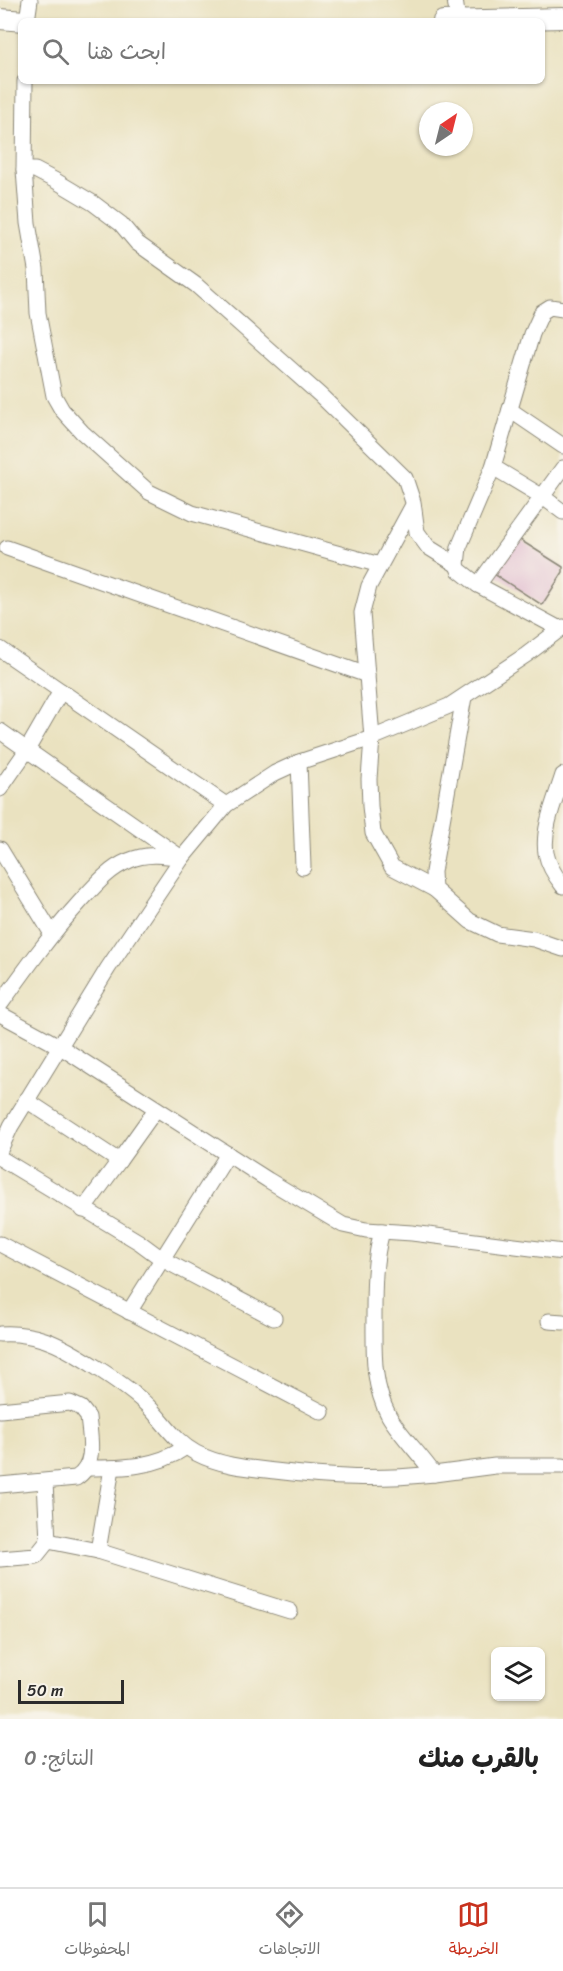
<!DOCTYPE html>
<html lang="ar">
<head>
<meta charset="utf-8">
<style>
  :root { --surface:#fff; --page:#f6f6f6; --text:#222; --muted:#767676; --line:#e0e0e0; --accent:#c8321e }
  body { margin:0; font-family:Sriracha,"Playpen Sans Arabic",sans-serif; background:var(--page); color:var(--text); direction:rtl }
  .controls { position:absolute; right:18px; bottom:18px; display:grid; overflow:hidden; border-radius:9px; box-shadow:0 2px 4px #0004 }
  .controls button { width:54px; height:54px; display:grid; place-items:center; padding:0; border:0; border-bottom:2px solid var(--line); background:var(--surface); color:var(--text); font:30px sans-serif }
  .compass { position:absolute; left:419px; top:102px; width:54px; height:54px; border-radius:50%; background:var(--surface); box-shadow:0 2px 4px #0004; rotate:35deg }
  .scale { position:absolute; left:18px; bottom:15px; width:106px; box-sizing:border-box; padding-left:6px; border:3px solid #2b2b2b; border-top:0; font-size:16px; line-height:21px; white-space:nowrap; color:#2b2b2b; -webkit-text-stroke:4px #f7f3e8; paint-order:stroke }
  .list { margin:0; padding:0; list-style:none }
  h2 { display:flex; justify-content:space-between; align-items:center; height:78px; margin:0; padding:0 24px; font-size:26px }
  h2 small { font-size:20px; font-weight:400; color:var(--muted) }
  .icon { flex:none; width:33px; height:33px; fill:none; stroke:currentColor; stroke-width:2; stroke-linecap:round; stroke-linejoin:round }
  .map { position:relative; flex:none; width:563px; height:1719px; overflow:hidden; direction:ltr }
  .search { position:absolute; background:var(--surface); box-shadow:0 2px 4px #0004; left:18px; right:18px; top:18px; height:66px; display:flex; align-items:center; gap:15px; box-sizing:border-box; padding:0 21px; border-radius:9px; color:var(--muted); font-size:22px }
  .sheet { height:168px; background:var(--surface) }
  nav { display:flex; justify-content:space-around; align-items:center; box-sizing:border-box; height:84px; border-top:2px solid var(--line); background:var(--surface); font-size:16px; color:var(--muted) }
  nav a { display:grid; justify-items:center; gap:3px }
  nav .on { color:var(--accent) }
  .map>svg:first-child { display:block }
  .building { fill:#daa9c9 }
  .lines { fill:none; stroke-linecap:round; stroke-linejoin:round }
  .minor-casing { stroke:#8a8676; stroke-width:17 }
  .tertiary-casing { stroke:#8a8676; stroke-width:22 }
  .minor { stroke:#fff; stroke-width:15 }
  .tertiary { stroke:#fff; stroke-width:20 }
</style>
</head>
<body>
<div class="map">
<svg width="563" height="1719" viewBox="0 0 563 1719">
  <rect width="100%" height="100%" fill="#f7f3e8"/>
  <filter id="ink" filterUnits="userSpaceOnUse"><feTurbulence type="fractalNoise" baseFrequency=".0167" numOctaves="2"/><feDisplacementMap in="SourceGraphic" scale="12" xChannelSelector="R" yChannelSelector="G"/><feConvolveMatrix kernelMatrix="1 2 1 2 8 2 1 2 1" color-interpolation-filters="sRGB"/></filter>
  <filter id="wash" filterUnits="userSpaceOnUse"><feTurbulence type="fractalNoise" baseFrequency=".008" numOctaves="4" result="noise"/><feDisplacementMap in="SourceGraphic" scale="24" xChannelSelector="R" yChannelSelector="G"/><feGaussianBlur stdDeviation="1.35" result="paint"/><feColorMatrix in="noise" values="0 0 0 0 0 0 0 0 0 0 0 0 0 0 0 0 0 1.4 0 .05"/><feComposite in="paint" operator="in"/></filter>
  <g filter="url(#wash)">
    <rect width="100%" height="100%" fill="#eae2c0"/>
    <g id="blocks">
      <path class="building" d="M 517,538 L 563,567 L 563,572 L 542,605 L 494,574 Z"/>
    </g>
  </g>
  <g filter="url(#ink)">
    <use href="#blocks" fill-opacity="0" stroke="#8a8676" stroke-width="1.5"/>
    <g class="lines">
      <defs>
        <g id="minor">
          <path d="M 455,0 L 458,20"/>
          <path d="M 27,21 L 30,0"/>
          <path d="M 25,81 L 24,170 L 28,223 L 36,269 L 38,313 L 54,396 L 62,410 L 82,432 L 149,492 L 192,513 L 380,565"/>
          <path d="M 24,170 L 35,170 L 56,181 L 93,203 L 121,224 L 137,243 L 196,285 L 320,395 L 405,478 L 413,502 L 417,532 L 428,547 L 457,565"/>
          <path d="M 510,410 L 563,446"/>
          <path d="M 493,467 L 543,497 L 563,512"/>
          <path d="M 413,505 L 369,586 L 362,613 L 372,738 L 369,779 L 370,806 L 373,833 L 392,867 L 434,889"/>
          <path d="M 7,548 L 367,675"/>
          <path d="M 478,585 L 459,570 L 457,565 L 459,547 L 493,467 L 532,334 L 542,312 L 550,307 L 563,309"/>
          <path d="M 560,629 L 478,585 L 563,468"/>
          <path d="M 0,649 L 226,805"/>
          <path d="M 464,697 L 433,872 L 434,889 L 470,921 L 497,934 L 534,939 L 563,949"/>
          <path d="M 0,731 L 180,857"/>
          <path d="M 299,762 L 303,867"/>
          <path d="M 563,775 C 556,798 542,828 546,853 C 548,864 556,877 563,886"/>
          <path d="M 0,789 L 27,750 L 61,691"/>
          <path d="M 0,849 L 52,934"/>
          <path d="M 0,1005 C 25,970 50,935 79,903 C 93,888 108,869 128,861 C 145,853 164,855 182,858"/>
          <path d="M 0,1014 L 59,1046 L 268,1180 L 343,1225 L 366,1230 L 412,1233 L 563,1252"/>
          <path d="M 26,1100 L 119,1161 L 156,1109"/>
          <path d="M 0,1150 L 11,1126 L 108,968 L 182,858 L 226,805 L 275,773 L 299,762 L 372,738 L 449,706 L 526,655 L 563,627"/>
          <path d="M 0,1158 L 139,1242 L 162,1259 L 274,1318"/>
          <path d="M 83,1210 L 119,1161"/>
          <path d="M 382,1231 C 374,1260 374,1288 374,1317 C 374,1351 372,1385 389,1416 C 401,1436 420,1454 434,1474 L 495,1466 L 563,1466"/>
          <path d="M 0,1244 L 322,1412"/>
          <path d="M 129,1312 L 228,1154"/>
          <path d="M 549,1321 L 563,1322"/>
          <path d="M 0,1334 C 15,1333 30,1335 45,1340 C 70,1348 129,1387 148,1406 C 164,1422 175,1442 196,1453 C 221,1466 248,1468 275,1471 C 332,1478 377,1480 434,1474"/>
          <path d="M 0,1410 L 70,1403 L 81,1408 L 88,1417 C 90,1438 97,1465 76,1478 L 0,1485"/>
          <path d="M 86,1468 C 122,1468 156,1468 186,1447"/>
          <path d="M 48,1541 L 98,1551 L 290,1611"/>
          <path d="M 98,1551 L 112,1468"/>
          <path d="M 0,1559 L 36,1556 L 48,1541 L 45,1482"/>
        </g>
        <g id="tertiary">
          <path d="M 0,19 L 24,21"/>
          <path d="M 443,21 L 563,18"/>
        </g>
      </defs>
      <use href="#minor" class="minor-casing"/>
      <use href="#tertiary" class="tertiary-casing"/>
      <use href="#minor" class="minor"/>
      <use href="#tertiary" class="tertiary"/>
    </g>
  </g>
</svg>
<div class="controls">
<button><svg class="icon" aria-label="layers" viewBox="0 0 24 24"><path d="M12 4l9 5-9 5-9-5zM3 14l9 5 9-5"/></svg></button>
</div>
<svg class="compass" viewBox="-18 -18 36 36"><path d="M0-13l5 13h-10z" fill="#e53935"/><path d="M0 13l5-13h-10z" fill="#767676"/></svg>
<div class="scale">50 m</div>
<div class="search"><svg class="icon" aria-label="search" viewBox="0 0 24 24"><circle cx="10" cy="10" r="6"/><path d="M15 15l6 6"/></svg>ابحث هنا</div>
</div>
<section class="sheet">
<h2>بالقرب منك<small>النتائج: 0</small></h2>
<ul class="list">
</ul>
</section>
<nav>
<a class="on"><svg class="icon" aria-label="map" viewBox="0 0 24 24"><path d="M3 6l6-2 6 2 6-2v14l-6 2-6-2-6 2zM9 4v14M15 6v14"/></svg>الخريطة</a>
<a><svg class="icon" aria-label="directions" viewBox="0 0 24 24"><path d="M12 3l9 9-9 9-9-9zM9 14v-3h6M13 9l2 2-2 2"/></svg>الاتجاهات</a>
<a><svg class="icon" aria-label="saved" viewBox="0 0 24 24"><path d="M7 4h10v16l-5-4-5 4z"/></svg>المحفوظات</a>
</nav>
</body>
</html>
